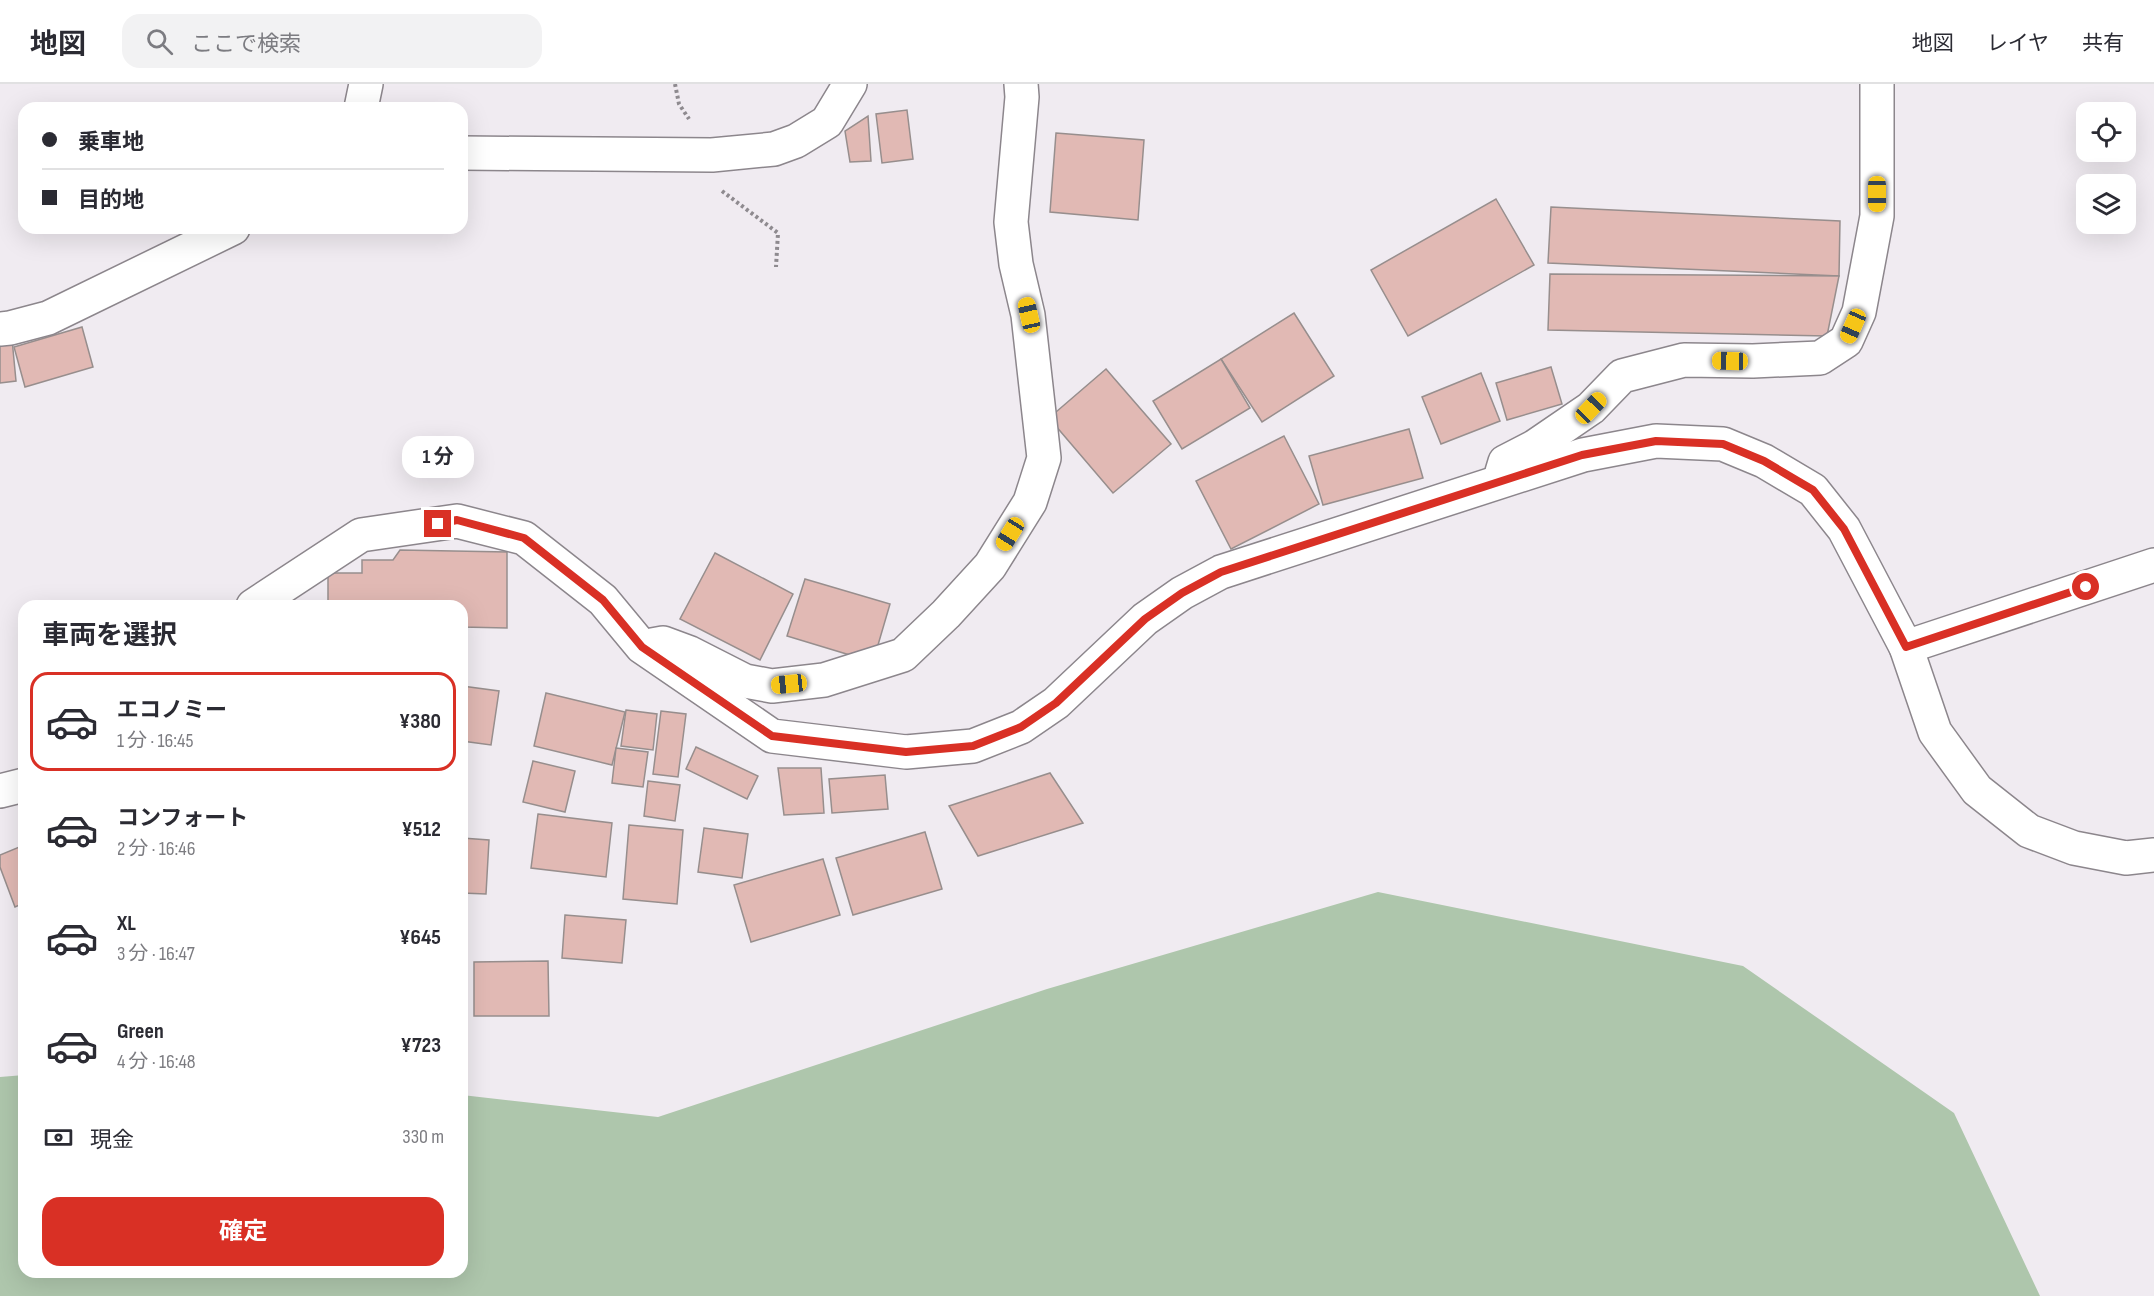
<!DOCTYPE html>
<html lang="ja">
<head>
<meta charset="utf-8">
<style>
  :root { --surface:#fff; --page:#f2f2f3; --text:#2b2b33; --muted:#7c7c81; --line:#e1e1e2; --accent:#d93025 }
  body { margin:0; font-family:"Sofia Sans Condensed","Noto Sans JP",sans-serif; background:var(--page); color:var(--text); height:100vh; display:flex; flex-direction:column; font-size:22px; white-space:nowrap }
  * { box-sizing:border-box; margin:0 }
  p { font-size:20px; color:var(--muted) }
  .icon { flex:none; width:33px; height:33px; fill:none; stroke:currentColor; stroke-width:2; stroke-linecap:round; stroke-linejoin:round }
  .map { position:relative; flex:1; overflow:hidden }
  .panel { position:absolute; left:18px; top:516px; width:450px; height:678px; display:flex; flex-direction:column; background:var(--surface); border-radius:18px; box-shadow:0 6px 24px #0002 }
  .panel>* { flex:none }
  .banner { position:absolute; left:18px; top:18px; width:450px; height:132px; border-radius:18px; box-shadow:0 6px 24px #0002; display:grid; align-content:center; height:132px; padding:0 24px; background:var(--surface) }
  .controls { position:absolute; left:2076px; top:18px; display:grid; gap:12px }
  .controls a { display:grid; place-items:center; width:60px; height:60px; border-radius:12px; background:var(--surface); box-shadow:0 6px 24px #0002; font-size:30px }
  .end { position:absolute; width:27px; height:27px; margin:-14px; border:8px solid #d93025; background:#fff; box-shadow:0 0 0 3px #fff }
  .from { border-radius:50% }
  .bubble { position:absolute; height:42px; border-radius:18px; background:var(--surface); box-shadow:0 6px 24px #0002; font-size:20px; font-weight:700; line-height:42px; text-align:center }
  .car { position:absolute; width:18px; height:36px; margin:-18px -9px; border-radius:8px; box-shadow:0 0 4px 2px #0007; background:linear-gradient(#f5c518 24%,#345 0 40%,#f5c518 0 76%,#345 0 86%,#f5c518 0) }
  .banner b { display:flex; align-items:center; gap:21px; height:57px; font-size:22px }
  .banner b+b { border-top:2px solid var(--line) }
  .banner i { width:15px; height:15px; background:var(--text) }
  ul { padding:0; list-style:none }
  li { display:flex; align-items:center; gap:18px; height:99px; margin:0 12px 9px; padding:0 12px; border:3px solid transparent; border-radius:18px }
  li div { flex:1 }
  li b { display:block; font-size:22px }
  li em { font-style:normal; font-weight:700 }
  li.on { border-color:var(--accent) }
  li>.icon { width:54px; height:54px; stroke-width:1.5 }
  h2 { padding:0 24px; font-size:27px; line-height:72px }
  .pay { display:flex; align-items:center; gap:15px; height:66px; padding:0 24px; font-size:22px }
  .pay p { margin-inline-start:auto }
  .primary-button { display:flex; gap:12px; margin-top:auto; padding:12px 24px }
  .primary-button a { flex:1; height:69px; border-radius:18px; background:var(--accent); color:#fff; font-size:24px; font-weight:700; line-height:69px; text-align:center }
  header { display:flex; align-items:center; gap:36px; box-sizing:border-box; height:84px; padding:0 30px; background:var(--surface); border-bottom:2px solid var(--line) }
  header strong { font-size:28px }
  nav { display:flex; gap:33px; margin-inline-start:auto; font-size:21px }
  .search { width:420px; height:54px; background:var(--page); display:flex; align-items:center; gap:15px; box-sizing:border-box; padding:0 21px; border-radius:18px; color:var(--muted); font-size:22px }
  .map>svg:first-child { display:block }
</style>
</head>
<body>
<header>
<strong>地図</strong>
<div class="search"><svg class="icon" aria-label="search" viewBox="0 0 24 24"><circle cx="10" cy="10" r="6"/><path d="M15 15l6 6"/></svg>ここで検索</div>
<nav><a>地図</a><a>レイヤ</a><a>共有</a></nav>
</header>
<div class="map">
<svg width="2154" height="1212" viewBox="0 0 2154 1212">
  <rect width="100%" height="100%" fill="#f0ebf1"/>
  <polygon fill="#aec6ac" points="1378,808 1743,882 1954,1029 2040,1212 0,1212 0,993 24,991 24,1188 462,1188 462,1011 658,1033 1047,905"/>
  <g fill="#e1b9b4" stroke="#978e8d" stroke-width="1.5">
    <polygon points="907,26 913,75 882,79 876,30"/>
    <polygon points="868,32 871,77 850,78 845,47"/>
    <polygon points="1056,49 1144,56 1138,136 1050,128"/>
    <polygon points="1496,115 1534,181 1408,252 1371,186"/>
    <polygon points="1551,123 1840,137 1839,192 1548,179"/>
    <polygon points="1550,190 1839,192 1827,252 1548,246"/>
    <polygon points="1294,229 1334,292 1262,338 1221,275"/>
    <polygon points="82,243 93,283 25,303 14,263"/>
    <polygon points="12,255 16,297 0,299 0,256"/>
    <polygon points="1221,275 1250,324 1182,365 1153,317"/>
    <polygon points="1551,283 1562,320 1507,336 1496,299"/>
    <polygon points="1106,285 1171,360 1113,409 1049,334"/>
    <polygon points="1481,289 1500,337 1441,360 1422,313"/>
    <polygon points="1409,345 1423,394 1323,421 1309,372"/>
    <polygon points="1284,352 1319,420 1231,465 1196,397"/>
    <polygon points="400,466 507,468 507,544 462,543 462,522 328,522 328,489 362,489 362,476 393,476"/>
    <polygon points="715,469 793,510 760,576 680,535"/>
    <polygon points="805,495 890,520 873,578 787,552"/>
    <polygon points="462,602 499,607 491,661 462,657"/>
    <polygon points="546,609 625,628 612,681 534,662"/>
    <polygon points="626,626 657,630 653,666 621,662"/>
    <polygon points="661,627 686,630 678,693 653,690"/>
    <polygon points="696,663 758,692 747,715 686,685"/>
    <polygon points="616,664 648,668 643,703 612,699"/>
    <polygon points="533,677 575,687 565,728 523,718"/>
    <polygon points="778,684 821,684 824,729 784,731"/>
    <polygon points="1050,689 1083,739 978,772 949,722"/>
    <polygon points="885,691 888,725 832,729 829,695"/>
    <polygon points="648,697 680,701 675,737 644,732"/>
    <polygon points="538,730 612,739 606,793 531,784"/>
    <polygon points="629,741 683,746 677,820 623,815"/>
    <polygon points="704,744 748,750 742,794 698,788"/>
    <polygon points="925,748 942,805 853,831 836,774"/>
    <polygon points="462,754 489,756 486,810 462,809"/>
    <polygon points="24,761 24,819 15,823 0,783 0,771"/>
    <polygon points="823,775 840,831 751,858 734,801"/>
    <polygon points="565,831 626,836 622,879 562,874"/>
    <rect x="462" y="858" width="2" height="55"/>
    <polygon points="548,877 549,932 474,932 474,878"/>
  </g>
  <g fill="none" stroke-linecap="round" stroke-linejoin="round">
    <g stroke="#8c868c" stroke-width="36">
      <g id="street">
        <polyline points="361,24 366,0"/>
        <polyline points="462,69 712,71 774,65 796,57 827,38 850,0"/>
        <polyline points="0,245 10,244 48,234 233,144"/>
        <polyline points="1502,388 1505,378 1534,363 1591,324 1622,292 1684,276 1753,277 1820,274 1846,257 1859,228 1877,132 1877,0"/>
        <polyline points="253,522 361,451 457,437 524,454 603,516 642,563 772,652 906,668 973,662 1021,643 1056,619 1145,535 1182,509 1221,488 1583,371 1656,357 1723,360 1764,377 1813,406 1844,445 1906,563 1935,648 1977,706 2029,747 2074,764 2126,774 2154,771"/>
        <polyline points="652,561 663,559 690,569 745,597 772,602 824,596 903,571 946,530 990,482 1030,418 1044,374 1028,231 1016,180 1011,138 1022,13 1021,0"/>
        <polyline points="1906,563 2154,481"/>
        <polyline points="0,707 24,701"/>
      </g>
    </g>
    <g stroke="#8e8a8f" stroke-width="4" stroke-dasharray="3 3" stroke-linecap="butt">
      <polyline points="675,0 679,20 689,35"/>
      <polyline points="722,107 778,149 776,183"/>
    </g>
    <use href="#street" stroke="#fff" stroke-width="33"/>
  </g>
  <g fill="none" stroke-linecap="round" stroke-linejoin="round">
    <polyline stroke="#d93025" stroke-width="8" points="438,440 457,436 524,454 603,516 642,563 772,652 906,668 973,662 1021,643 1056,619 1145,535 1182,509 1221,488 1582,371 1656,357 1723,360 1764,377 1813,406 1844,445 1906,563 2086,503"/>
  </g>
</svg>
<div class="controls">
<a><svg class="icon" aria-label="locate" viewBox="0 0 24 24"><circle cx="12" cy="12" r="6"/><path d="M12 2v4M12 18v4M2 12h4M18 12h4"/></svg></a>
<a><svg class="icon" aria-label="layers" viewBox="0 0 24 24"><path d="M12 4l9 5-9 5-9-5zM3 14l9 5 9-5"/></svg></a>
</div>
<i class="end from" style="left:2086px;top:503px"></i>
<i class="end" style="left:438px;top:440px"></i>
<div class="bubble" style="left:402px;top:352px;width:72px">1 分</div>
<i class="car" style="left:1877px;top:110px;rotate:180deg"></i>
<i class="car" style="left:1029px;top:231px;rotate:347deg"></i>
<i class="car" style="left:1853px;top:242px;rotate:204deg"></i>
<i class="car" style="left:1730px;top:277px;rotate:271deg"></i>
<i class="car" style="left:1591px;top:324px;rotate:44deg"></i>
<i class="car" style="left:1010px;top:450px;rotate:212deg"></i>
<i class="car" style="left:789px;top:600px;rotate:264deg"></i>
<div class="banner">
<b><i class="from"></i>乗車地</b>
<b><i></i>目的地</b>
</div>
<section class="panel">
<h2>車両を選択</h2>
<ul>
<li class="on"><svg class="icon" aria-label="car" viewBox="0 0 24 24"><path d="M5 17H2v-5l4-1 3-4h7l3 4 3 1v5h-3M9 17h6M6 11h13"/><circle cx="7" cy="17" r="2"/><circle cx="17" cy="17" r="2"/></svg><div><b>エコノミー</b><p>1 分 · 16:45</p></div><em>¥380</em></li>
<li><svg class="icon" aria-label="car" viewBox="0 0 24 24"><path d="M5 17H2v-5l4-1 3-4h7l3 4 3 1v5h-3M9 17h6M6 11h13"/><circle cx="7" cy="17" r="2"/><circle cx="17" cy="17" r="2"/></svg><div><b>コンフォート</b><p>2 分 · 16:46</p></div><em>¥512</em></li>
<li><svg class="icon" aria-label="car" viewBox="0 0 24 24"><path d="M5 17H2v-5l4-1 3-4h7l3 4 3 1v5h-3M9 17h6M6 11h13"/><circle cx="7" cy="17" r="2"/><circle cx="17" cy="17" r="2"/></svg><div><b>XL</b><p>3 分 · 16:47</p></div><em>¥645</em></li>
<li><svg class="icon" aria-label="car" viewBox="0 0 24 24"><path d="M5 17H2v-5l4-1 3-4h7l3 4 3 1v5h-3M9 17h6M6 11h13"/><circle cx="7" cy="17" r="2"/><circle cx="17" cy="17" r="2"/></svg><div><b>Green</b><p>4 分 · 16:48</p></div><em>¥723</em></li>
</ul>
<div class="pay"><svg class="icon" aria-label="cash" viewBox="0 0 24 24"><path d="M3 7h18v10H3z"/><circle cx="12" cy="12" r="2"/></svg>現金<p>330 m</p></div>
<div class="primary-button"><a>確定</a></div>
</section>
</div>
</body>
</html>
